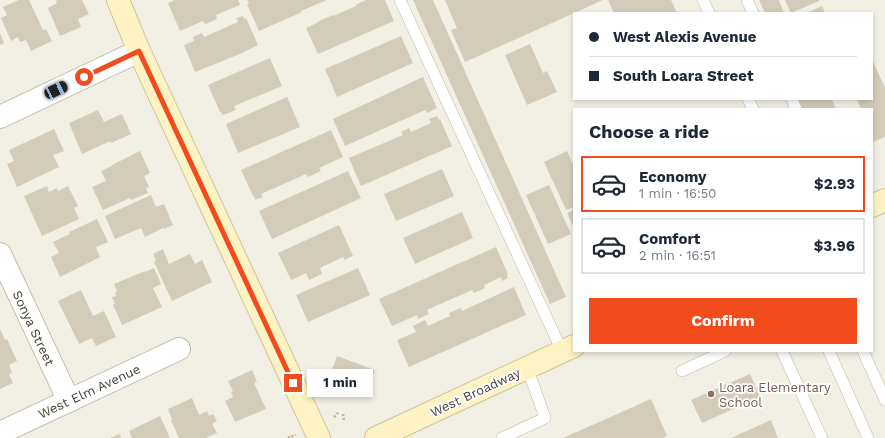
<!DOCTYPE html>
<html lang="en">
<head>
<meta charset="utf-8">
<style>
  :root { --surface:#fff; --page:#f6f6f7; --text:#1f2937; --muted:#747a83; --line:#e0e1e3; --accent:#f34c1c }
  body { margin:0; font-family:"Work Sans",sans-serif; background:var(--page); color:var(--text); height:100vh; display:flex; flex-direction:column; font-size:15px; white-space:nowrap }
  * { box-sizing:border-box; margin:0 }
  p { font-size:13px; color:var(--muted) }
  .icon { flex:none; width:22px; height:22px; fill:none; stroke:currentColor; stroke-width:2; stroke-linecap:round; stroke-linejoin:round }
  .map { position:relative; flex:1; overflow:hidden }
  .side { position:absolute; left:573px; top:108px; width:300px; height:244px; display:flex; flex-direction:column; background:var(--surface); border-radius:0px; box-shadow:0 2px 6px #0003 }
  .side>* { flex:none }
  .banner { position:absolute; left:573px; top:12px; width:300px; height:88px; border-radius:0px; box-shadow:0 2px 6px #0003; display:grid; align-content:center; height:88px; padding:0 16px; background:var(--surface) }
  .end { position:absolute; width:18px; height:18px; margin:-9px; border:5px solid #f34c1c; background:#fff; box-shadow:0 0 0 2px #fff }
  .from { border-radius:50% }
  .bubble { position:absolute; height:28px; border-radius:0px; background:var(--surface); box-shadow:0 2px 6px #0003; font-size:13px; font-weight:700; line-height:28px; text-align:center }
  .car { position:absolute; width:12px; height:24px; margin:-12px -6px; border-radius:5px; box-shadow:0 0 3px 1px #0007; background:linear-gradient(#222 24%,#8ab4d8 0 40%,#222 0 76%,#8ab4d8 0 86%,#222 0) }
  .banner b { display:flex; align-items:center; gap:14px; height:38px; font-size:15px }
  .banner b+b { border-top:1px solid var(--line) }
  .banner i { width:10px; height:10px; background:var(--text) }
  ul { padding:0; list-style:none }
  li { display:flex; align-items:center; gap:12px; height:56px; margin:0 8px 6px; padding:0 8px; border:2px solid var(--line); border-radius:0px }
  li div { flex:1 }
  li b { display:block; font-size:15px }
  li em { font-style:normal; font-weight:700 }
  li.current { border-color:var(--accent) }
  li>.icon { width:36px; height:36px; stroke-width:1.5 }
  h2 { padding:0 16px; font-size:18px; line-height:48px }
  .cta { display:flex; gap:8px; margin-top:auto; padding:8px 16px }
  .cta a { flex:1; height:46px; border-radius:0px; background:var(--accent); color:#fff; font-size:16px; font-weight:700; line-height:46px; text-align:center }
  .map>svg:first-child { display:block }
</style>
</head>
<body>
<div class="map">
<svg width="885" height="438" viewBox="0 0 885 438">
  <rect width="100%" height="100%" fill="#f2efe5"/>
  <g fill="#d3ccbb">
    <polygon points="19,0 29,0 43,30 46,29 52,41 31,51 26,40 20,42 18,37 11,41 1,18 7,15 3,7"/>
    <polygon points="56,0 82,0 89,14 78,19 81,27 60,36 48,8 57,3"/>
    <polygon points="175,0 238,0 240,5 216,15 217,19 205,24 203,21 180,31 168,3"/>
    <polygon points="247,0 327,0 301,11 302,12 259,31 247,4 249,3"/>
    <polygon points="366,0 385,0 394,21 318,54 306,28 319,22 319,21 333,15 333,16 356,6 355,5"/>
    <polygon points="413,0 433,0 566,297 550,304"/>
    <polygon points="445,0 603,0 465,62 451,30 457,28"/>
    <polygon points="608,0 671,0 677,13 614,13"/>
    <polygon points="759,0 779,0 784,13 765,13"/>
    <polygon points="785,0 819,0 819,1 791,13"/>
    <polygon points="822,6 825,13 807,13"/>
    <polygon points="243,16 244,19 246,18 258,45 240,54 195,72 184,45 194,41 193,37 202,33 204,37 238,22 236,18"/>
    <polygon points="0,33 4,43 0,45"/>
    <polygon points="401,36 413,63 337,97 325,69"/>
    <polygon points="530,44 543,73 547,71 557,92 527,105 505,55"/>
    <polygon points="270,58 282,86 234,106 236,110 223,115 221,112 220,112 208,85"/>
    <polygon points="872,59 885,88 885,137 873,142 872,139 872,109 861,109 857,99 872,99"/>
    <polygon points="423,77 437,108 427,113 425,110 345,146 333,119"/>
    <polygon points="287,97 300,127 238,153 226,124"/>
    <polygon points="798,99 832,99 836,109 803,109"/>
    <polygon points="98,110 104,122 122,114 131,134 111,143 110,141 82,154 69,123"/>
    <polygon points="437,116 439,120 440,119 452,146 361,186 349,158 403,135 401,132 409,128 411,132 431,123 429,119"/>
    <polygon points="54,129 64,151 53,155 59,167 17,187 7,164 14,161 9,150"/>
    <polygon points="331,130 343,157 319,168 321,171 308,177 306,174 261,194 263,197 255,200 254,196 253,196 241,170"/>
    <polygon points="140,151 150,173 144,176 149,187 146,188 148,193 131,200 130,198 103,210 92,187 106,181 101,171 112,166 112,165"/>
    <polygon points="567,151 574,167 574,207 566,210 544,162"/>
    <polygon points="442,169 454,196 396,221 384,194"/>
    <polygon points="348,171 361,198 272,239 259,211"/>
    <polygon points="549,185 571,234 548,244 526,195"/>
    <polygon points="47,186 49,192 57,188 58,191 68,186 78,206 74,208 79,219 42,236 24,196"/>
    <polygon points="151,195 156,207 164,204 173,225 164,229 163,228 145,237 141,228 115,239 105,216"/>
    <polygon points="574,210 574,224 572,224 567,213"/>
    <polygon points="462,212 473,238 415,264 403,238"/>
    <polygon points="97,219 108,242 96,247 100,257 60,277 51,257 59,253 53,242 70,234 69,232"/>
    <polygon points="339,225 353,256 344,260 343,257 320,268 322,274 309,280 306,273 291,280 278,253"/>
    <polygon points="496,247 508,274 507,274 508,278 502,281 501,277 484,285 485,288 474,293 472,290 427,310 429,314 418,319 417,315 392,326 379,299"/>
    <polygon points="163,249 169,264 190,254 195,264 202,260 212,282 172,301 154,262 156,260 153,254"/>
    <polygon points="154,268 161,284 153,288 162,307 122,325 113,305 115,304 112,297 116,296 115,293 117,291 114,284 145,271 145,272"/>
    <polygon points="358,268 370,295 308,322 296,295"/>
    <polygon points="514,287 526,315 409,367 397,340 416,332 413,326 425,320 428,326 450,316 449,313 461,308 462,311"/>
    <polygon points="81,290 93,316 104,311 116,337 96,346 92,338 79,344 58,301"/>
    <polygon points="0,329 5,340 7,339 17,361 9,365 12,373 9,374 13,383 0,389"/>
    <polygon points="337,356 375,370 367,389 330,376"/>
    <polygon points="252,370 257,382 254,383 266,409 235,422 225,401 233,397 231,392 233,391 228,381"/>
    <polygon points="750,374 760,397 702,423 691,400"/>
    <polygon points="192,398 199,415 207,411 209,416 213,414 217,421 212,424 217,433 206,438 179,438 171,420 172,419 168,409"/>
    <polygon points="651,399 667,436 663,438 563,438"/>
    <polygon points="160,416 170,438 132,438 129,431"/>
    <polygon points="771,420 778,438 731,438"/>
    <polygon points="119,434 121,438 110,438"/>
  </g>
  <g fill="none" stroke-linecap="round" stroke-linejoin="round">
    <g stroke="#c0bbab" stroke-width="12">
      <g id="lane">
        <polyline points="400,0 562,351"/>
        <polyline points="703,0 709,13"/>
        <polyline points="747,0 753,13"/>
        <polyline points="748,99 753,109"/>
        <polyline points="792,99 796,109"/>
        <polyline points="782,351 822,438"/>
        <polyline points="829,351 868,438"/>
        <polyline points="863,351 885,400"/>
        <polyline points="682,371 725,351"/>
        <polyline points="502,438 545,418 527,367"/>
      </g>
    </g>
    <g stroke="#c0bbab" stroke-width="24">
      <g id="street">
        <polyline points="0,117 139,51"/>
        <polyline points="0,254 69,401"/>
        <polyline points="0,433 179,349"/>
      </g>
    </g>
    <g stroke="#d1c597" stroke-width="24">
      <g id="secondary">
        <polyline points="118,0 139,51 319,438"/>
        <polyline points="872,206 885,200"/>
        <polyline points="376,438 574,346"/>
      </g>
    </g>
    <g stroke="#bfb49a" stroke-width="2.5" stroke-dasharray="2 2" stroke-linecap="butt">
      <polyline points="343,414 344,420"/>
      <polyline points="334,417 339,412"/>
      <polyline points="290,438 289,437 296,435"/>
    </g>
    <use href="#lane" stroke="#fff" stroke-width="11"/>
    <use href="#street" stroke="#fff" stroke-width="22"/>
    <use href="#secondary" stroke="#fdf3c5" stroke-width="22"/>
  </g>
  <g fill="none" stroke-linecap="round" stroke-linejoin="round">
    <polyline stroke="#f34c1c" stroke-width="5" points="84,77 139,51 293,383"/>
  </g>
  <circle fill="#8d6e63" stroke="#fff" stroke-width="1.5" cx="711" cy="394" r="4"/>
  <g text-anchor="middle" stroke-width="3.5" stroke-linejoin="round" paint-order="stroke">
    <g font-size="13" fill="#444035" stroke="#fff">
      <text transform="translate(34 328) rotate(65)" y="5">Sonya Street</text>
      <text transform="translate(89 391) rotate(-25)" y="5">West Elm Avenue</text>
      <text transform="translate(475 392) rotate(-25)" y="5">West Broadway</text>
    </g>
    <g font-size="13" fill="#785e54" stroke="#fff" text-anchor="start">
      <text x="719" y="392">Loara Elementary<tspan x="719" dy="15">School</tspan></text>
    </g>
  </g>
</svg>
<i class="end from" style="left:84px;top:77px"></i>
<i class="end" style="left:293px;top:383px"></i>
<div class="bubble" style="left:307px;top:369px;width:66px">1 min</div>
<i class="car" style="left:56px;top:90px;rotate:65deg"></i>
<div class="banner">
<b><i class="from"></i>West Alexis Avenue</b>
<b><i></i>South Loara Street</b>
</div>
<section class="side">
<h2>Choose a ride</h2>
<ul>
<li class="current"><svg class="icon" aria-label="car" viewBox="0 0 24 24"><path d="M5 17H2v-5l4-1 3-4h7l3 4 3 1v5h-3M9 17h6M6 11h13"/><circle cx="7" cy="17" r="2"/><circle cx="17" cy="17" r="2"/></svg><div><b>Economy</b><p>1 min · 16:50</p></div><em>$2.93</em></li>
<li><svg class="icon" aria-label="car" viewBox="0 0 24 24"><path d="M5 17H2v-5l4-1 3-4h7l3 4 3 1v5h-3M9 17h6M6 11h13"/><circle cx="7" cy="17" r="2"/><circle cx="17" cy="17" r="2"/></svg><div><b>Comfort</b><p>2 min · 16:51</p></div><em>$3.96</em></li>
</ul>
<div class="cta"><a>Confirm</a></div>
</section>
</div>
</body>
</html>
